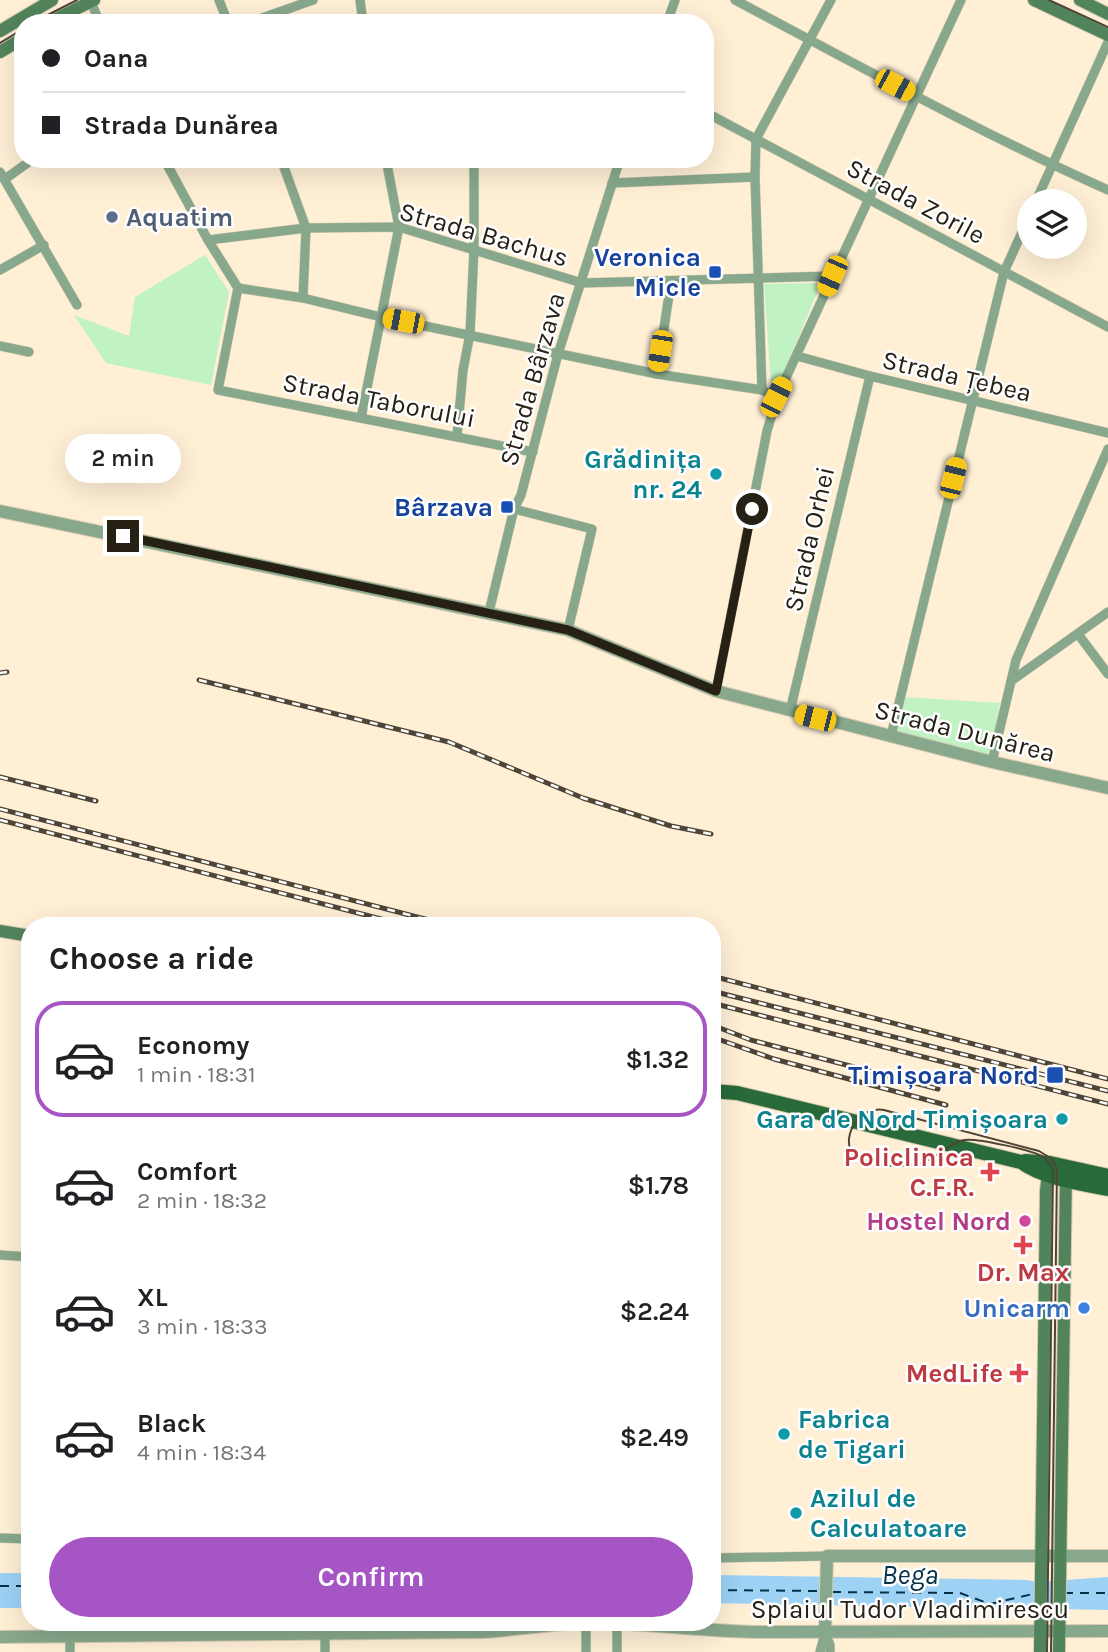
<!DOCTYPE html>
<html lang="en">
<head>
<meta charset="utf-8">
<style>
  :root { --surface:#fff; --page:#f6f6f6; --text:#202124; --muted:#757577; --line:#e0e0e0; --accent:#a655c5 }
  body { margin:0; font-family:Karla,sans-serif; background:var(--page); color:var(--text); height:100vh; display:flex; flex-direction:column; font-size:26px; white-space:nowrap }
  * { box-sizing:border-box; margin:0 }
  p { font-size:23px; color:var(--muted) }
  .icon { flex:none; width:38px; height:38px; fill:none; stroke:currentColor; stroke-width:2; stroke-linecap:round; stroke-linejoin:round }
  .map { position:relative; flex:1; overflow:hidden }
  .details { position:absolute; left:21px; top:917px; width:700px; height:714px; display:flex; flex-direction:column; background:var(--surface); border-radius:28px; box-shadow:0 7px 28px #0002 }
  .details>* { flex:none }
  .top-card { position:absolute; left:14px; top:14px; width:700px; height:154px; border-radius:28px; box-shadow:0 7px 28px #0002; display:grid; align-content:center; height:154px; padding:0 28px; background:var(--surface) }
  .buttons { position:absolute; left:1017px; top:189px; display:grid; gap:14px }
  .buttons a { display:grid; place-items:center; width:70px; height:70px; border-radius:50%; background:var(--surface); box-shadow:0 7px 28px #0002; font-size:35px }
  .end { position:absolute; width:32px; height:32px; margin:-16px; border:9px solid #272014; background:#fff; box-shadow:0 0 0 4px #fff }
  .from { border-radius:50% }
  .bubble { position:absolute; height:49px; border-radius:24px; background:var(--surface); box-shadow:0 7px 28px #0002; font-size:23px; font-weight:600; line-height:49px; text-align:center }
  .car { position:absolute; width:21px; height:42px; margin:-21px -10px; border-radius:9px; box-shadow:0 0 5px 2px #0007; background:linear-gradient(#f5c518 24%,#345 0 40%,#f5c518 0 76%,#345 0 86%,#f5c518 0) }
  .top-card b { display:flex; align-items:center; gap:24px; height:66px; font-size:26px }
  .top-card b+b { border-top:2px solid var(--line) }
  .top-card i { width:18px; height:18px; background:var(--text) }
  ul { padding:0; list-style:none }
  li { display:flex; align-items:center; gap:21px; height:116px; margin:0 14px 10px; padding:0 14px; border:4px solid transparent; border-radius:28px }
  li div { flex:1 }
  li b { display:block; font-size:26px }
  li em { font-style:normal; font-weight:600 }
  li.selected { border-color:var(--accent) }
  li>.icon { width:63px; height:63px; stroke-width:1.5 }
  h2 { padding:0 28px; font-size:32px; line-height:84px }
  .cta { display:flex; gap:14px; margin-top:auto; padding:14px 28px }
  .cta a { flex:1; height:80px; border-radius:42px; background:var(--accent); color:#fff; font-size:28px; font-weight:600; line-height:80px; text-align:center }
  .map>svg:first-child { display:block }
</style>
</head>
<body>
<div class="map">
<svg width="1108" height="1652" viewBox="0 0 1108 1652">
  <rect width="100%" height="100%" fill="#feefd5"/>
  <g fill="#c0f2c3">
    <polygon points="205,255 229,292 211,385 106,363 74,315 129,336 135,297"/>
    <polygon points="821,283 779,384 771,383 764,284"/>
    <polygon points="904,697 1000,703 990,755 897,732"/>
  </g>
  <g fill="#9dd2f5">
    <rect x="0" y="1573" width="30" height="35"/>
    <polygon points="712,1575 1026,1580 1038,1582 1108,1577 1108,1610 712,1603"/>
  </g>
  <g fill="none" stroke-linecap="round" stroke-linejoin="round">
    <g stroke="#053047" stroke-width="2" stroke-dasharray="9 7" stroke-linecap="butt">
      <polyline points="0,1586 30,1586"/>
      <polyline points="712,1590 820,1591"/>
      <polyline points="832,1592 960,1593 990,1604 1037,1593"/>
      <polyline points="1064,1593 1108,1593"/>
    </g>
    <g stroke="#d7cab2" stroke-width="10">
      <g id="minor">
        <polyline points="90,0 100,23"/>
        <polyline points="219,0 228,23"/>
        <polyline points="360,0 363,23"/>
        <path d="M735,0C858,65 980,133 1108,190"/>
        <polyline points="248,23 313,0"/>
        <polyline points="667,23 675,0"/>
        <polyline points="705,112 1108,327"/>
        <polyline points="164,159 208,240 238,288 218,390 533,452"/>
        <polyline points="281,159 306,228 303,298"/>
        <polyline points="0,172 77,305"/>
        <polyline points="5,179 33,159"/>
        <polyline points="612,183 755,177"/>
        <polyline points="1036,201 1108,42"/>
        <polyline points="208,240 306,228 399,227 582,283 832,276"/>
        <polyline points="0,270 44,245"/>
        <polyline points="238,288 303,298 381,317 657,374 762,390 777,397"/>
        <polyline points="0,346 29,352"/>
        <polyline points="797,356 870,376 1108,433"/>
        <polyline points="657,374 671,282"/>
        <polyline points="762,390 755,177 756,139 831,0"/>
        <polyline points="361,418 399,227 386,159"/>
        <polyline points="457,436 463,370 470,334 474,249 474,159"/>
        <polyline points="514,509 592,529 568,630"/>
        <polyline points="489,612 514,509 521,495 558,354 620,159"/>
        <polyline points="1078,634 1108,674"/>
        <polyline points="1011,681 1108,612"/>
        <polyline points="716,691 767,431 777,397 961,0"/>
        <polyline points="790,711 870,376"/>
        <polyline points="891,736 1004,272 1029,217"/>
        <polyline points="992,762 1016,660 1108,449"/>
        <polyline points="0,1255 30,1257"/>
        <polyline points="0,1538 30,1539"/>
        <polyline points="712,1558 827,1556"/>
        <polyline points="825,1633 830,1645 830,1652"/>
        <polyline points="325,1635 325,1652"/>
        <polyline points="70,1636 70,1652"/>
        <polyline points="586,1652 586,1623"/>
        <polyline points="617,1652 617,1623"/>
        <polyline points="820,1652 825,1633"/>
      </g>
    </g>
    <g stroke="#d7cab2" stroke-width="14">
      <g id="tertiary">
        <polyline points="0,511 568,630 716,691 992,762 1108,788"/>
        <polyline points="825,1633 827,1556 1108,1556"/>
        <path d="M0,1637L482,1632C518,1630 553,1623 590,1623C645,1623 700,1631 756,1632L1108,1631"/>
      </g>
    </g>
    <g stroke="#d7cab2" stroke-width="14">
      <g id="secondary">
        <polyline points="1034,0 1108,35"/>
        <polyline points="1080,0 1108,14"/>
        <polyline points="48,23 94,0"/>
        <polyline points="0,31 52,0"/>
        <polyline points="0,52 23,38"/>
        <polyline points="0,931 30,936"/>
        <polyline points="1040,1652 1046,1190 1049,1167"/>
        <polyline points="1059,1652 1066,1174"/>
      </g>
    </g>
    <g stroke="#d7cab2" stroke-width="16">
      <g id="primary">
        <path d="M712,1091L737,1093L1021,1162C1042,1178 1082,1184 1108,1189"/>
        <polyline points="1025,1161 1050,1163 1108,1176"/>
      </g>
    </g>
    <use href="#minor" stroke="#87a88c" stroke-width="9"/>
    <use href="#tertiary" stroke="#87a88c" stroke-width="12"/>
    <use href="#secondary" stroke="#52845b" stroke-width="12"/>
    <use href="#primary" stroke="#286a39" stroke-width="14"/>
    <g stroke="#4e4537" stroke-width="2">
      <polyline points="1049,0 1108,27"/>
      <polyline points="32,23 77,0"/>
      <polyline points="0,43 23,29"/>
      <path d="M1047,1652L1053,1170C1051,1165 1048,1161 1043,1157C1033,1150 976,1138 964,1140C952,1142 941,1153 931,1159C912,1170 869,1167 852,1155C841,1133 861,1106 884,1110L1039,1151L1052,1159L1057,1169L1051,1652"/>
    </g>
    <g stroke="#4e4537" stroke-width="5">
      <g id="rail">
        <polyline points="0,673 7,672"/>
        <polyline points="199,680 449,742 583,798 671,826 711,834"/>
        <polyline points="0,777 96,801"/>
        <polyline points="0,809 452,926"/>
        <polyline points="0,820 408,926"/>
        <polyline points="712,976 1108,1079"/>
        <polyline points="712,991 1108,1091"/>
        <polyline points="712,1003 1108,1104"/>
        <polyline points="712,1025 751,1040 938,1089"/>
        <polyline points="712,1037 774,1059 946,1105"/>
      </g>
    </g>
    <use href="#rail" stroke="#fefefe" stroke-width="2.5" stroke-dasharray="8" stroke-linecap="butt"/>
  </g>
  <g fill="none" stroke-linecap="round" stroke-linejoin="round">
    <polyline stroke="#272014" stroke-width="9" points="123,536 568,630 716,691 752,509"/>
  </g>
  <circle fill="#5c6f8a" stroke="#fefefe" stroke-width="2.5" cx="112" cy="217" r="7"/>
  <g fill="#1a4fb4" stroke="#fefefe" stroke-width="2.5">
    <rect x="708" y="265" width="14" height="14" rx="3.5"/>
    <rect x="500" y="500" width="14" height="14" rx="3.5"/>
    <rect x="1046" y="1066" width="18" height="18" rx="3.5"/>
  </g>
  <g fill="#0f9aa8" stroke="#fefefe" stroke-width="2.5">
    <circle cx="716" cy="474" r="7"/>
    <circle cx="1062" cy="1119" r="7"/>
    <circle cx="784" cy="1434" r="7"/>
    <circle cx="796" cy="1513" r="7"/>
  </g>
  <g fill="#e0444e" stroke="#fefefe" stroke-width="2.5">
    <path d="M986.5 1161.5h7v7h7v7h-7v7h-7v-7h-7v-7h7z"/>
    <path d="M1019.5 1234.5h7v7h7v7h-7v7h-7v-7h-7v-7h7z"/>
    <path d="M1015.5 1362.5h7v7h7v7h-7v7h-7v-7h-7v-7h7z"/>
  </g>
  <circle fill="#d1479c" stroke="#fefefe" stroke-width="2.5" cx="1025" cy="1221" r="7"/>
  <circle fill="#3f7fe0" stroke="#fefefe" stroke-width="2.5" cx="1084" cy="1308" r="7"/>
  <g text-anchor="middle" stroke-width="5" stroke-linejoin="round" paint-order="stroke">
    <g font-size="26" fill="#272014" stroke="#fefefe">
      <text transform="translate(916 201) rotate(28)" y="9">Strada Zorile</text>
      <text transform="translate(484 234) rotate(16)" y="9">Strada Bachus</text>
      <text transform="translate(957 376) rotate(13)" y="9">Strada Țebea</text>
      <text transform="translate(532 379) rotate(-74)" y="9">Strada Bârzava</text>
      <text transform="translate(379 400) rotate(11)" y="9">Strada Taborului</text>
      <text transform="translate(809 539) rotate(-77)" y="9">Strada Orhei</text>
      <text transform="translate(965 731) rotate(14)" y="9">Strada Dunărea</text>
      <text x="910" y="1618">Splaiul Tudor Vladimirescu</text>
    </g>
    <g font-size="26" font-weight="bold" fill="#4e5e75" stroke="#fefefe" text-anchor="start">
      <text x="126" y="226">Aquatim</text>
    </g>
    <g font-size="26" font-weight="bold" fill="#164399" stroke="#fefefe" text-anchor="end">
      <text x="701" y="266">Veronica<tspan x="701" dy="30">Micle</tspan></text>
      <text x="493" y="516">Bârzava</text>
      <text x="1039" y="1084">Timișoara Nord</text>
    </g>
    <g font-size="26" font-weight="bold" fill="#0d838f" stroke="#fefefe" text-anchor="end">
      <text x="702" y="468">Grădinița<tspan x="702" dy="30">nr. 24</tspan></text>
      <text x="1048" y="1128">Gara de Nord Timișoara</text>
      <text x="798" y="1428" text-anchor="start">Fabrica<tspan x="798" dy="30">de Tigari</tspan></text>
      <text x="810" y="1507" text-anchor="start">Azilul de<tspan x="810" dy="30">Calculatoare</tspan></text>
    </g>
    <g font-size="26" font-weight="bold" fill="#be3a42" stroke="#fefefe" text-anchor="end">
      <text x="974" y="1166">Policlinica<tspan x="974" dy="30">C.F.R.</tspan></text>
      <text x="1023" y="1281" text-anchor="middle">Dr. Max</text>
      <text x="1003" y="1382">MedLife</text>
    </g>
    <g font-size="26" font-weight="bold" fill="#b23c85" stroke="#fefefe" text-anchor="end">
      <text x="1011" y="1230">Hostel Nord</text>
    </g>
    <g font-size="26" font-weight="bold" fill="#366cbe" stroke="#fefefe" text-anchor="end">
      <text x="1070" y="1317">Unicarm</text>
    </g>
    <g font-size="28" font-style="italic" fill="#053047" stroke="#fefefe">
      <text x="910" y="1584">Bega</text>
    </g>
  </g>
</svg>
<div class="buttons">
<a><svg class="icon" aria-label="layers" viewBox="0 0 24 24"><path d="M12 4l9 5-9 5-9-5zM3 14l9 5 9-5"/></svg></a>
</div>
<i class="end from" style="left:752px;top:509px"></i>
<i class="end" style="left:123px;top:536px"></i>
<div class="bubble" style="left:65px;top:434px;width:116px">2 min</div>
<i class="car" style="left:895px;top:85px;rotate:118deg"></i>
<i class="car" style="left:832px;top:276px;rotate:204deg"></i>
<i class="car" style="left:403px;top:321px;rotate:281deg"></i>
<i class="car" style="left:660px;top:351px;rotate:189deg"></i>
<i class="car" style="left:776px;top:397px;rotate:27deg"></i>
<i class="car" style="left:953px;top:478px;rotate:14deg"></i>
<i class="car" style="left:815px;top:718px;rotate:284deg"></i>
<div class="top-card">
<b><i class="from"></i>Oana</b>
<b><i></i>Strada Dunărea</b>
</div>
<section class="details">
<h2>Choose a ride</h2>
<ul>
<li class="selected"><svg class="icon" aria-label="car" viewBox="0 0 24 24"><path d="M5 17H2v-5l4-1 3-4h7l3 4 3 1v5h-3M9 17h6M6 11h13"/><circle cx="7" cy="17" r="2"/><circle cx="17" cy="17" r="2"/></svg><div><b>Economy</b><p>1 min · 18:31</p></div><em>$1.32</em></li>
<li><svg class="icon" aria-label="car" viewBox="0 0 24 24"><path d="M5 17H2v-5l4-1 3-4h7l3 4 3 1v5h-3M9 17h6M6 11h13"/><circle cx="7" cy="17" r="2"/><circle cx="17" cy="17" r="2"/></svg><div><b>Comfort</b><p>2 min · 18:32</p></div><em>$1.78</em></li>
<li><svg class="icon" aria-label="car" viewBox="0 0 24 24"><path d="M5 17H2v-5l4-1 3-4h7l3 4 3 1v5h-3M9 17h6M6 11h13"/><circle cx="7" cy="17" r="2"/><circle cx="17" cy="17" r="2"/></svg><div><b>XL</b><p>3 min · 18:33</p></div><em>$2.24</em></li>
<li><svg class="icon" aria-label="car" viewBox="0 0 24 24"><path d="M5 17H2v-5l4-1 3-4h7l3 4 3 1v5h-3M9 17h6M6 11h13"/><circle cx="7" cy="17" r="2"/><circle cx="17" cy="17" r="2"/></svg><div><b>Black</b><p>4 min · 18:34</p></div><em>$2.49</em></li>
</ul>
<div class="cta"><a>Confirm</a></div>
</section>
</div>
</body>
</html>
